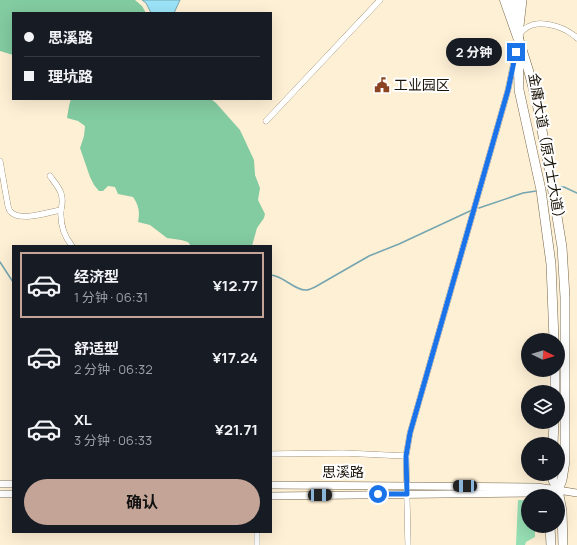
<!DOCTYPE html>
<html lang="zh">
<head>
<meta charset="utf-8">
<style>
  :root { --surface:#171b24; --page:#242831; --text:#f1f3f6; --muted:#9ea1a6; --line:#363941; --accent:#c3a496 }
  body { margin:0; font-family:Manrope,"Noto Sans SC",sans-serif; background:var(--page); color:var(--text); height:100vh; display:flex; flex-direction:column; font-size:15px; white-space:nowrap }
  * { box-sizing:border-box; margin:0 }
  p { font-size:13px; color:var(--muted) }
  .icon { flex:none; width:22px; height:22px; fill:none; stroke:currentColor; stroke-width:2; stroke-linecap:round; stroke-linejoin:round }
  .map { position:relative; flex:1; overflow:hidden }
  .sheet { position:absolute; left:12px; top:245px; width:260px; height:288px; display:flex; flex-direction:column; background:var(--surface); border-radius:0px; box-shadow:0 4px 16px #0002 }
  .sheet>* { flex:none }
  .top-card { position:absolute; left:12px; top:12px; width:260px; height:88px; border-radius:0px; box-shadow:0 4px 16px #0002; display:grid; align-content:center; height:88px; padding:0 12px; background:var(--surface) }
  .needle { width:26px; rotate:95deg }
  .tools { position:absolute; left:521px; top:333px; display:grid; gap:8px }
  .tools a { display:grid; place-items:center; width:44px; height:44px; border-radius:50%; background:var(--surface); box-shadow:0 4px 16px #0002; font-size:20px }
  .end { position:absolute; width:18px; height:18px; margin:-9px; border:5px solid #1a73e8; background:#fff; box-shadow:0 0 0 2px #fff }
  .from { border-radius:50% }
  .bubble { position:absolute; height:28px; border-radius:14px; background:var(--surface); box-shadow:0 4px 16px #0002; font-size:13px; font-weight:700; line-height:28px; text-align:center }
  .car { position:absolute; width:12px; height:24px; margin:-12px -6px; border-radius:5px; box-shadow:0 0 3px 1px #0007; background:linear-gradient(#222 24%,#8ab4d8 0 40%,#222 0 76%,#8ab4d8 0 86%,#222 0) }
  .top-card b { display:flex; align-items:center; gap:14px; height:38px; font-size:15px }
  .top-card b+b { border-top:1px solid var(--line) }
  .top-card i { width:10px; height:10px; background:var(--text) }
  ul { padding:7px 0 0; list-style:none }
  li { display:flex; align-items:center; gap:12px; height:66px; margin:0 8px 6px; padding:0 4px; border:2px solid transparent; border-radius:0px }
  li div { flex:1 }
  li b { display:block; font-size:15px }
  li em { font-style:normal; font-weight:700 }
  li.on { border-color:var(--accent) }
  li>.icon { width:36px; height:36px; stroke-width:1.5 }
  .button { display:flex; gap:8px; margin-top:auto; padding:8px 12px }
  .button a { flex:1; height:46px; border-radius:24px; background:var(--accent); color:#111; font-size:16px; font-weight:700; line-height:46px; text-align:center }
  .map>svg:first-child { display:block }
</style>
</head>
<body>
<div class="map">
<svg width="577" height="545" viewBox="0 0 577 545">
  <rect width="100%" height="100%" fill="#fef0d5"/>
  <polygon fill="#96deb3" points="518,500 528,500 528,526 535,526 535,537 526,542 525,545 516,545"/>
  <g fill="#83cba1">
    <polygon points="0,0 135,0 142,6 146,13 13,13 13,55 0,51"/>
    <path d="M71,99H211L216,103L240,130L254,160L255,175L260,188L258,200L265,214L264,218L257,228L252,246H191L188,242L181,240L167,238L150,225L138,222C140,213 139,205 133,197L118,194L115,187L108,186L103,191H99L94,185L90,177L80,148L84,136L85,126L78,121L67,118L69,106Z"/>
  </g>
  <polygon fill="#9be3f8" stroke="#75a5b0" points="142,0 180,0 174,13 151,13 146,3"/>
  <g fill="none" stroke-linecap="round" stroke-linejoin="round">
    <g stroke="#75a5b0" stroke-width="1.5">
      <polyline points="561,187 564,187 577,193"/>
      <polyline points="479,208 523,193 536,191"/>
      <polyline points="0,262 13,282"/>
      <path d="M271,275C284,276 295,291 306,290C309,290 313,288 315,287L369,256L399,244L470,211"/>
    </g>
    <g stroke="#756648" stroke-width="6">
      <g id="minor">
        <path d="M517,38C520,33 526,27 532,25C547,21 566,28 577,38"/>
        <polyline points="266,121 380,0"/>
        <path d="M0,161L8,206C9,208 9,211 11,212C20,222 49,212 61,210C60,224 63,235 72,246"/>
        <path d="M50,176C59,188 65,194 61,210"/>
        <polyline points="271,454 343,453 406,456"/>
        <polyline points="257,545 257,532"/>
        <polyline points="408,545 406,456 410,433 508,90 515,56"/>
      </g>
    </g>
    <g stroke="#756648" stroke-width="8">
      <g id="tertiary">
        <polyline points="0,484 13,484"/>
        <polyline points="271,485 537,487 551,489"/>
        <polyline points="0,494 13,494"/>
        <polyline points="271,496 537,493 558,490 577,493"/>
      </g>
    </g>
    <g stroke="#756648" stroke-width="10">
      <g id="primary">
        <polyline points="519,26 522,0"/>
        <polyline points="518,37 529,72 537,103 550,174 562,247 565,297 565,461 562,480 558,490 562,511 563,545"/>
        <polyline points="518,46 519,90 541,190 551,264 554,340"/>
        <polyline points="555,370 555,392"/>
        <polyline points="553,444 554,422"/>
        <polyline points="553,474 553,480 558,490 556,493"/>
        <polyline points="550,526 551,545"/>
      </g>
    </g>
    <g stroke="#756648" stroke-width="11">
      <g id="motorway">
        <polyline points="505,0 518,37"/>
        <polyline points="514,0 516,21"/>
      </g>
    </g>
    <use href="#minor" stroke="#fff" stroke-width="5.5"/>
    <use href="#tertiary" stroke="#fff" stroke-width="7"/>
    <use href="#primary" stroke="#fff" stroke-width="9"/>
    <use href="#motorway" stroke="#fff" stroke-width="10"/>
  </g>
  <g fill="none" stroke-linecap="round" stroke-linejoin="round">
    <polyline stroke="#1a73e8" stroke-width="5" points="378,494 407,494 406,456 410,433 508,90 516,52"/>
  </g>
  <defs>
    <g id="civic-bare" transform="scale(1.2)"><path d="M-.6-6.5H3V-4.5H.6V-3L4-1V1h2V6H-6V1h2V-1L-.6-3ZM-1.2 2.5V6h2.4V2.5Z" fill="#8b4421" stroke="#fff" stroke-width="2.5" paint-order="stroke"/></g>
  </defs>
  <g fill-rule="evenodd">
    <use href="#civic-bare" x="382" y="85"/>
  </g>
  <g text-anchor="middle" stroke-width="4" stroke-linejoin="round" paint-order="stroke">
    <g font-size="14" fill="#1b1509" stroke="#fff" text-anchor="start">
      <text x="394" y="90">工业园区</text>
    </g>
    <g font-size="14" fill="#1b1509" stroke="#fff">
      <text transform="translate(547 149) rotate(80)" y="5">金庸大道（原才士大道）</text>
      <text x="343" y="477">思溪路</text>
    </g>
  </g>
</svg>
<div class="tools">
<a><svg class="needle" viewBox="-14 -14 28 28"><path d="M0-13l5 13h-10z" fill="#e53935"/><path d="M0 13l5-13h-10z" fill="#9ea1a6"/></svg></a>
<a><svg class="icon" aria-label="layers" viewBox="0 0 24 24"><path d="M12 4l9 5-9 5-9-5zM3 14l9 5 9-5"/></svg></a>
<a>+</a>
<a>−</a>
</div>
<i class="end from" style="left:378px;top:494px"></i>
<i class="end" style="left:516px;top:52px"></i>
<div class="bubble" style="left:446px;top:38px;width:56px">2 分钟</div>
<i class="car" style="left:465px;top:486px;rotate:270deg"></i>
<i class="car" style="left:320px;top:495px;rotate:89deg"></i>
<div class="top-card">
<b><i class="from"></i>思溪路</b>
<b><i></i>理坑路</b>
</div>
<section class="sheet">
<ul>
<li class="on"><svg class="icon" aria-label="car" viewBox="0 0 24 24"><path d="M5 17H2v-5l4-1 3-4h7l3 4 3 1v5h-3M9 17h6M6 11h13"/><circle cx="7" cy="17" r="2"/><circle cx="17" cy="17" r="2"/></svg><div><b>经济型</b><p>1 分钟 · 06:31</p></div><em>¥12.77</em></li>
<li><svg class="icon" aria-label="car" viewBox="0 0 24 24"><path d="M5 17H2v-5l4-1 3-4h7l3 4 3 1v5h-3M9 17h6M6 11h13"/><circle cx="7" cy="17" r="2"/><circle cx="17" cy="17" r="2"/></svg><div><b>舒适型</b><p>2 分钟 · 06:32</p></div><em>¥17.24</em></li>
<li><svg class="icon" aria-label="car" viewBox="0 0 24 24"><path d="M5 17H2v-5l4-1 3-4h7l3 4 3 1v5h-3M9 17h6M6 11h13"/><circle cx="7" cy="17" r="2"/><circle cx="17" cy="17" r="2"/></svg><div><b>XL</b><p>3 分钟 · 06:33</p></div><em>¥21.71</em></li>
</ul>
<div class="button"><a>确认</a></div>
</section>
</div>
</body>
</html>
